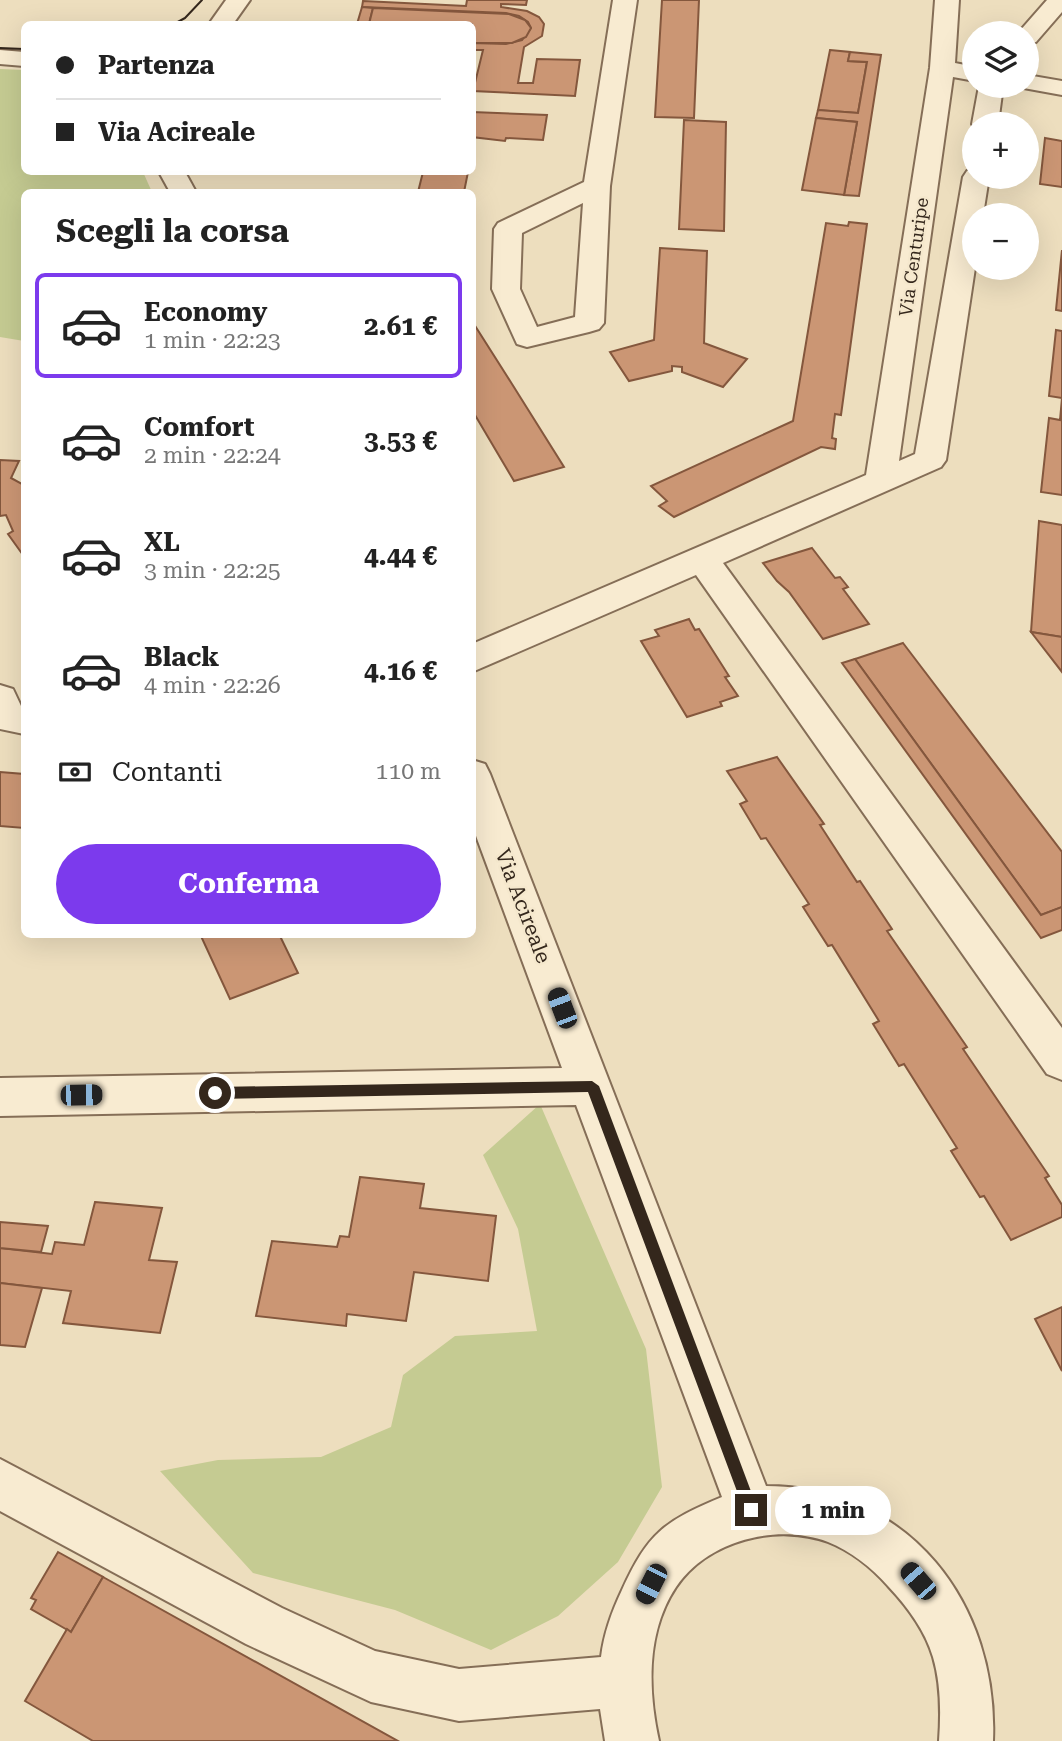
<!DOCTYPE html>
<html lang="it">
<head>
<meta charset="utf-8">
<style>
  :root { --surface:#fff; --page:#f2f2f2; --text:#222; --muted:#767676; --line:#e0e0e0; --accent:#7c3aed }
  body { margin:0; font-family:"Roboto Serif",serif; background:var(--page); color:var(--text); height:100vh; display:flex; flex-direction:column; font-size:26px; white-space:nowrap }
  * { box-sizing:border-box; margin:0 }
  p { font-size:23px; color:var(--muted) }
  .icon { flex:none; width:38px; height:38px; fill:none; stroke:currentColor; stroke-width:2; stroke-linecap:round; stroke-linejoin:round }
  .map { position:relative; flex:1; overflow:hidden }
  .sheet { position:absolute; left:21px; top:189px; width:455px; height:749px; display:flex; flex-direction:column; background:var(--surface); border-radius:10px; box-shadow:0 7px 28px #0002 }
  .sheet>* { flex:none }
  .guide { position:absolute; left:21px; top:21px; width:455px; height:154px; border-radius:10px; box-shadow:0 7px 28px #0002; display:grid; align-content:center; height:154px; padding:0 35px; background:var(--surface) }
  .tools { position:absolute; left:962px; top:21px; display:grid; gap:14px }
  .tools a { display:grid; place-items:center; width:77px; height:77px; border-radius:50%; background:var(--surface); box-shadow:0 7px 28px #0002; font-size:35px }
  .end { position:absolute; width:32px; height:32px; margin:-16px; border:9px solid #34271c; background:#fff; box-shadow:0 0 0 4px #fff }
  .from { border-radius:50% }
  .bubble { position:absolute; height:49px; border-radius:24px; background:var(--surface); box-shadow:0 7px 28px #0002; font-size:23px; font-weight:700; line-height:49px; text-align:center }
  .car { position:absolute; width:21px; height:42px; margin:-21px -10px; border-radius:9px; box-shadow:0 0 5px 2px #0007; background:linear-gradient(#222 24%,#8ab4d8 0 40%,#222 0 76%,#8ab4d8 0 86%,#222 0) }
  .guide b { display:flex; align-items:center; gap:24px; height:66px; font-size:26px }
  .guide b+b { border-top:2px solid var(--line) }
  .guide i { width:18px; height:18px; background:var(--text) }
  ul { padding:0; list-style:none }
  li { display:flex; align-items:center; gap:21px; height:105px; margin:0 14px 10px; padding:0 21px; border:4px solid transparent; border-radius:10px }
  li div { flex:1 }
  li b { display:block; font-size:26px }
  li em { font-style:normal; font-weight:700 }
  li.on { border-color:var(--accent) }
  li>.icon { width:63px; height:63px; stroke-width:1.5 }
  h2 { padding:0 35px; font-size:32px; line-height:84px }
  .pay { display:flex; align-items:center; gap:18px; height:77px; padding:0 35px; font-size:26px }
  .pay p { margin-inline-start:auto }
  .button { display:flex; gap:14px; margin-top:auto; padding:14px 35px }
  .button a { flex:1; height:80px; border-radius:42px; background:var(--accent); color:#fff; font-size:28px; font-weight:700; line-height:80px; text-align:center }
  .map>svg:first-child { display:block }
</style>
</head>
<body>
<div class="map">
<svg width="1062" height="1741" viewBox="0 0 1062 1741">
  <rect width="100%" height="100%" fill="#eddebe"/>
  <g fill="#c5cb92">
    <polygon points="0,69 24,70 24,172 143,172 152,192 24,192 24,341 0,337"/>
    <polygon points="540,1104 646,1349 662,1487 618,1562 558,1616 491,1650 395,1610 253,1573 160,1471 218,1460 321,1457 391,1427 403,1375 455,1336 537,1331 518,1229 483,1155"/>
  </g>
  <g fill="#cb9674" stroke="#84573d" stroke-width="2">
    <polygon points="467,0 527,0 526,5 501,4 501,7 527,11 539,17 544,24 542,36 524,47 518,83 533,83 537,59 580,60 575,96 473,91 483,50 472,50 472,43 506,44 522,40 531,28 528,22 519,16 506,13 362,7 363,1 466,6"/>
    <polygon points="662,0 699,0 694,118 655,117"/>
    <polygon points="362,7 373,8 369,24 357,24"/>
    <polygon points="373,8 509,14 525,20 531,28 526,37 512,43 472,43 472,24 369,24"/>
    <polygon points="830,50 850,52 848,61 867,62 858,113 818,110"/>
    <polygon points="850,52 881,55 859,196 844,195 857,122 816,118 818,110 858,113 867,62 848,61"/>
    <polygon points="472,112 547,115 543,140 506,138 505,141 472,137"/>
    <polygon points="816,118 857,122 844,195 802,190"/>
    <polygon points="684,120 726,122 724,231 679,229"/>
    <polygon points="1045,138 1062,141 1062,187 1040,184"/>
    <polygon points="423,172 468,172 464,192 418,192"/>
    <polygon points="849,222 867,224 841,415 835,414 832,438 836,439 835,449 821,447 674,517 659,506 667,501 651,486 793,421 826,223 848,226"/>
    <polygon points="660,248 707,251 704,343 747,359 723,387 682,372 682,367 672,366 672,371 629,381 610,352 654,340"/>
    <polygon points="1062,250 1062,311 1056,310"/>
    <polygon points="472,321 512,384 564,467 514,481 472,410"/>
    <polygon points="1056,330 1062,331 1062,495 1041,492 1049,418 1060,420 1062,398 1049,396"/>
    <polygon points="0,460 19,461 11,478 24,485 24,570 23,555 8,534 13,531 6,515 0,516"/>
    <polygon points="1039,521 1062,525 1062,637 1031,632"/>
    <polygon points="812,548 835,578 840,577 848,587 843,589 869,624 823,639 789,592 777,581 763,563"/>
    <polygon points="689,619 695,630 699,629 729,676 725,677 738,696 720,702 722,706 687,717 641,641 659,636 655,630"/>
    <polygon points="1031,632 1062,637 1062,672"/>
    <polygon points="903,643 1062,852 1062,907 1041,915 855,659"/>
    <polygon points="855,659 1041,915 1062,907 1062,930 1041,938 842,663"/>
    <polygon points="777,757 824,824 820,825 857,882 860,881 892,929 887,931 967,1047 963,1049 1049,1176 1045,1178 1062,1205 1062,1217 1011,1240 984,1196 980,1197 951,1151 957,1148 904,1064 899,1066 873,1024 879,1021 832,945 828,946 803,907 809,904 766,838 761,839 740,804 747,801 727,771"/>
    <polygon points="0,772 24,774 24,828 0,826"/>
    <polygon points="200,934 279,934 298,973 230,999"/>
    <polygon points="360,1177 424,1184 420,1208 496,1216 488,1281 414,1272 406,1321 347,1314 346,1326 256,1316 272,1241 337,1247 340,1236 349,1237"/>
    <polygon points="95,1202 162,1208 149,1260 177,1262 160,1333 63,1323 71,1291 0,1283 0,1248 52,1254 55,1242 84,1245"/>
    <polygon points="0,1222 48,1226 41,1252 0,1248"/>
    <polygon points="0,1283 42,1288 25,1347 0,1345"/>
    <polygon points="1062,1307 1062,1371 1035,1319"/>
    <polygon points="58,1552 103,1577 71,1632 31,1609 36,1600 31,1598"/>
    <polygon points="103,1577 398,1741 93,1741 25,1701 67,1629 71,1632"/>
  </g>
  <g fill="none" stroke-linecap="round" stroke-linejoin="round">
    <g stroke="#856e57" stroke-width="4">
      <g id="minor">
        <polygon points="226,0 250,0 233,24 209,24"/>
        <path d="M613,0H637L610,186L604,323L599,329L589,332L527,347L517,344L492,289L494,229L498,223L584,182ZM583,203L575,317L537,327L520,289L522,233Z"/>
        <polygon points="935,0 959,0 955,63 975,67 975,81 953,77 899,461 915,454 963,177 967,171 975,169 975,177 989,177 983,215 975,215 975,268 946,460 941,467 723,563 1062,1028 1062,1080 1047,1074 696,575 472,672 472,644 866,475 930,68"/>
        <polygon points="1047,0 1062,0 1062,12 1036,42 1027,44 1027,33 1018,33"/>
        <polygon points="0,50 24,52 24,66 0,64"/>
        <polygon points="1027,75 1062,81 1062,95 1018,87 1027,86"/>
        <polygon points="979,86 1003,86 998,124 975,124 975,128 972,124"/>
        <polygon points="159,172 185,172 196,192 170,192"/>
        <polygon points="0,685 13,689 21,706 24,706 24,734 0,729"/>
        <path d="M472,760L485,764L490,774L766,1486C909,1486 999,1604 993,1741H939C941,1713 941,1684 933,1657C925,1630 907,1606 888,1586C872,1568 851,1551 828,1542C777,1523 708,1540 676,1587C646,1632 648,1691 659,1741H605L600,1709L459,1721L371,1702L246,1644L0,1511V1459L282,1608L375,1651L459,1669L601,1657C604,1633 612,1611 622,1590C648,1533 664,1521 722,1497L576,1105L0,1116V1078L562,1068L472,825Z"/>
      </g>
    </g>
    <use href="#minor" fill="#f8ebd1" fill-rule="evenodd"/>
    <g stroke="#34271c" stroke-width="2">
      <polyline points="174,24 185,18 202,0"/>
      <polyline points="0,48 24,49"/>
    </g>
  </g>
  <polygon fill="#34271c" points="592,1081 599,1086 758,1510 756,1515 751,1518 746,1515 744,1510 588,1092 215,1099 209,1093 215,1087"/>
  <g text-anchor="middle" stroke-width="5" stroke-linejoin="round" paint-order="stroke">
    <g font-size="18" fill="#34271c" stroke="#f5e8cd">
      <text transform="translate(914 257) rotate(-82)" y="6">Via Centuripe</text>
    </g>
    <g font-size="21" fill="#34271c" stroke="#f5e8cd">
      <text transform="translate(523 906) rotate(69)" y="7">Via Acireale</text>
    </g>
  </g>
</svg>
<div class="tools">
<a><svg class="icon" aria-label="layers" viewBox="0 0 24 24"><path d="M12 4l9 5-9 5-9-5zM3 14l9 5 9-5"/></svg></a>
<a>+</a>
<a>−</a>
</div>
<i class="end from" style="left:215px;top:1093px"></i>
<i class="end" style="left:751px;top:1510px"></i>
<div class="bubble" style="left:775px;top:1486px;width:116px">1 min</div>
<i class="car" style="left:562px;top:1008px;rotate:339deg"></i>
<i class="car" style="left:81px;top:1095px;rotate:89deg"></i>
<i class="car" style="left:918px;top:1581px;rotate:319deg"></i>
<i class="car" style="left:651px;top:1584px;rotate:207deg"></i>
<div class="guide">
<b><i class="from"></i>Partenza</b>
<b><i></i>Via Acireale</b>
</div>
<section class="sheet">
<h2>Scegli la corsa</h2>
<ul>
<li class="on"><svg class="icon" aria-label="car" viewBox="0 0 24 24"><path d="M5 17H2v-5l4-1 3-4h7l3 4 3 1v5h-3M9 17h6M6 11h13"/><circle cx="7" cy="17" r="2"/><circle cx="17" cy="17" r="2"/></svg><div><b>Economy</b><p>1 min · 22:23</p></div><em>2.61 €</em></li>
<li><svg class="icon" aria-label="car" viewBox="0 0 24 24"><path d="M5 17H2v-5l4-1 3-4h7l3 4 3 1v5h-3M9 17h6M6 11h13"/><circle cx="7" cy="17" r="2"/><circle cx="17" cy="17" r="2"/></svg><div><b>Comfort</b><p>2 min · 22:24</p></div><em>3.53 €</em></li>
<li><svg class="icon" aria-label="car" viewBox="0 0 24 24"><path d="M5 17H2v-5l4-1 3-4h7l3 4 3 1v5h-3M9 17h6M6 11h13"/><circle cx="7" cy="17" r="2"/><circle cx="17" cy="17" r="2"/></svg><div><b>XL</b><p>3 min · 22:25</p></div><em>4.44 €</em></li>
<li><svg class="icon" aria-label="car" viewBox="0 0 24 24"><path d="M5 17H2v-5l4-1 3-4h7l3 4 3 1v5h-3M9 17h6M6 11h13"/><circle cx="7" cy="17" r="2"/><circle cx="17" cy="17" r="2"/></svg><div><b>Black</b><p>4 min · 22:26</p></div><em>4.16 €</em></li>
</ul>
<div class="pay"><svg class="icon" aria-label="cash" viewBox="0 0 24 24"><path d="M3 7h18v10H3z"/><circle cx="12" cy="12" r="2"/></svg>Contanti<p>110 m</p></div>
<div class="button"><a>Conferma</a></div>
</section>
</div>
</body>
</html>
